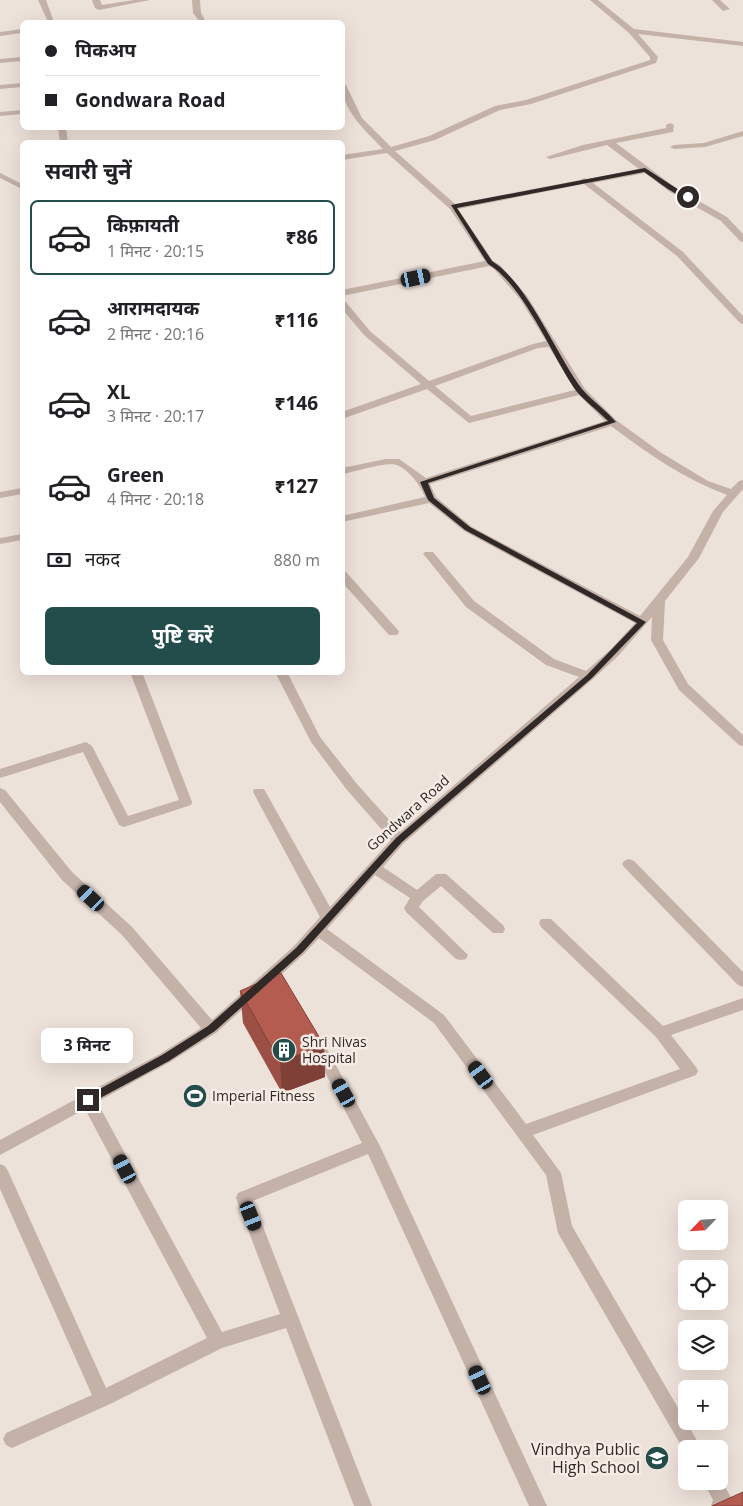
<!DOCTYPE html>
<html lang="hi">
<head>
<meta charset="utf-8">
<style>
  :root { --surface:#fff; --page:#f2f2f2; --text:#202124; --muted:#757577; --line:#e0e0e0; --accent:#224d4b }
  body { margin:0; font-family:"Open Sans","Noto Sans Devanagari",sans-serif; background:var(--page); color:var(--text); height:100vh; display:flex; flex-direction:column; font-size:19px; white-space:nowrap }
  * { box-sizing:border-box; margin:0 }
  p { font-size:16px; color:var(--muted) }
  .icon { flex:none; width:28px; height:28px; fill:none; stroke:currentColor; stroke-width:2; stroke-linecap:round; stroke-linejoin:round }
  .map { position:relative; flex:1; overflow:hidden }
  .side { position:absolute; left:20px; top:140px; width:325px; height:535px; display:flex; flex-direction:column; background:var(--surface); border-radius:8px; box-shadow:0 5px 20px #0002 }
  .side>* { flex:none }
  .banner { position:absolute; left:20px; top:20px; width:325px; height:110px; border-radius:8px; box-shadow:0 5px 20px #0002; display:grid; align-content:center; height:110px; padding:0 25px; background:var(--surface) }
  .needle { width:32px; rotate:245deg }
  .tools { position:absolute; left:678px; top:1200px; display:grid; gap:10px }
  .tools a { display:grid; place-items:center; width:50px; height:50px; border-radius:8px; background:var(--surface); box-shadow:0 5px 20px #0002; font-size:25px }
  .end { position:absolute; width:22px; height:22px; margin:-11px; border:6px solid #312927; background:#fff; box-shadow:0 0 0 2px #fff }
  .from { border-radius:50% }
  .bubble { position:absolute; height:35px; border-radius:8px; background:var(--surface); box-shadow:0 5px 20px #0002; font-size:16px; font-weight:700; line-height:35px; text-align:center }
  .car { position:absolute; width:15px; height:30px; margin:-15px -8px; border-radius:6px; box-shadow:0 0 4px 1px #0007; background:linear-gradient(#222 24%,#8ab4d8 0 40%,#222 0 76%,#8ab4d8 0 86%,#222 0) }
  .banner b { display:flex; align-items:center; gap:18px; height:48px; font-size:19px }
  .banner b+b { border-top:1px solid var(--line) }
  .banner i { width:12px; height:12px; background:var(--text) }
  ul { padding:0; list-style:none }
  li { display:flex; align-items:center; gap:15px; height:75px; margin:0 10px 8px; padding:0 15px; border:2px solid transparent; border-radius:8px }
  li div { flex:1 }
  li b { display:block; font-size:19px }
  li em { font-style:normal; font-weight:700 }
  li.active { border-color:var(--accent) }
  li>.icon { width:45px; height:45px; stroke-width:1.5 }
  h2 { padding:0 25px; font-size:22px; line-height:60px }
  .pay { display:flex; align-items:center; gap:12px; height:55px; padding:0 25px; font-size:19px }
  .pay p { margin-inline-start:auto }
  .action { display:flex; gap:10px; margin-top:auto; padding:10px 25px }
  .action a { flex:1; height:58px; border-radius:8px; background:var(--accent); color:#fff; font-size:20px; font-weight:700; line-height:58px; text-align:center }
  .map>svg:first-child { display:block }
</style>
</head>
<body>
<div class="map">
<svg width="743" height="1506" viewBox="0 0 743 1506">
  <rect width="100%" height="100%" fill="#ede2da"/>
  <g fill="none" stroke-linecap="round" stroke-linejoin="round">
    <g fill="#c4b1a8" fill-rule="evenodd">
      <polygon points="38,0 46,0 54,22 48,22"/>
      <polygon points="92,0 100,0 102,5 134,0 150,0 99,10 95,8"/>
      <polygon points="192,0 200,0 201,13 206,22 200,22 193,13"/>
      <path d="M590,0H598L634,29L743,42V46L638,34L658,57L656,63L531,104L500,110L435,140L395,151L455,204L580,180L584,178L587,179L639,169L607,145L550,159L546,157L583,145L666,128V125L670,123L674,125L673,132L616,143L676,188L727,217L743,234V242L740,241L721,221L670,192L645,173L593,183L683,252L743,316V324L740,323L677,256L584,184L458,209L493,261L500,265L527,296L585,389L616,420L660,452L708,481L731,489L739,481L743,480V489L723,512L699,558L665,601L663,640L688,684L743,735V746L739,745L679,690L651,640L652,617L619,655L593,679L404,843L383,867L417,890L436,874H446L503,925L505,929L503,933H493L441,886L423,901L419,907L468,955L466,959L461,960L456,959L406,912L404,908L410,898L375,875L327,929L444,1015L526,1124L680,1069L656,1037L541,927L539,923L541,919H551L663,1026L743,998V1010L671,1035L696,1067L698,1071L696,1075L533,1135L561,1173L572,1226L702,1449H686V1454L558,1233L546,1175L434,1023L319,938L304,954L216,1033L170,1062L97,1102L222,1332L280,1314L236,1198L238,1193L362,1143L309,1042L311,1038L316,1036L321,1038L380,1146L547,1506H529L368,1154L253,1201L372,1506H354L286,1328L222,1348L108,1405L12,1448L6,1445L3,1439L6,1433L92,1395L0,1189V1164L5,1166L8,1171L106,1388L207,1338L85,1109L0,1155V1140L160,1054L201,1028L122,935L62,880L0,802V788L5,790L72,872L132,927L212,1020L294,946L320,917L253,792L254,789H264L330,907L391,840L347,790L311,742L275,672H287L320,737L357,784L400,832L579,677L546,665L466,607L425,556L423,554L425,552H433L474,601L554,659L586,671L611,649L635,623L464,531L429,503L342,522V516L425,497C420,485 410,471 397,465C387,461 354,472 342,474V468L386,459H399L426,478L605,421L579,395L469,423L427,389L342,419V412L421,384L364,335L342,309V300L345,301L370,331L429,381L533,344L546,341L520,299L494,269L489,266L342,296V290L485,261L450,209L387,153L342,160V155L383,149C365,130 342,111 342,83L346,85L362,118L391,147L429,136L495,106L526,100L650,60V57L629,33ZM549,347L575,390L471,416L435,386L538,348ZM611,426C647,453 684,479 727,495L713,511L688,557L640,616L472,527L436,497L430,484Z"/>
      <polygon points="712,0 720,0 730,9 723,11"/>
      <polygon points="22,29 22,33 0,36 0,32"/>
      <polygon points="22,57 22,61 0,63 0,59"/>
      <polygon points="22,83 22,87 0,89 0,85"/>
      <polygon points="22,110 22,114 0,116 0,112"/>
      <polygon points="58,128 66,128 68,142 60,142"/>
      <polygon points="743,131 743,136 705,147 674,149 670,147 674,145 704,143"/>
      <polygon points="0,173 22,184 22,189 0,178"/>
      <polygon points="22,488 22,494 0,498 0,492"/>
      <polygon points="22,534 22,540 0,544 0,538"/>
      <polygon points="342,571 346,572 397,629 399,632 397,635 389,635 342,582"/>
      <polygon points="130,672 142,672 192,802 191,805 124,827 119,825 83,752 0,778 0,769 86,742 92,746 128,816 179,800"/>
      <polygon points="629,859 634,861 743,972 743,987 738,985 624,867 622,864 624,861"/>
      <polygon points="719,1476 734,1503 733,1506 711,1506 713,1500 703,1481 719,1481"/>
    </g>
  </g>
  <polygon fill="#9c4f45" points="240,991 324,1045 325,1077 282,1093 243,1023"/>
  <polygon fill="#7f4038" points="324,1045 325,1077 282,1093 280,1062"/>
  <g fill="#b55c50" stroke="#7f4038">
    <polygon points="281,973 324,1045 280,1062 240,991"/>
    <polygon points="743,1492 743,1506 712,1506"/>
  </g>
  <path fill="#312927" d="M645,168L690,197C680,201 654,178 644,172L457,208L492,261C528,283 556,355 582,389C592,401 606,410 616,422L428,483L434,498L470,527L646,622L592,678L402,842L303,952L215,1031L169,1061L91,1103H85V1097L162,1055L208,1026L296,948L396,838L587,675L637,623L465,530L428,500L420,482L608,421C598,411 586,402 577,392C552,357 524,285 488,264L451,205Z"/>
  <defs>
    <g id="building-disc" transform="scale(1.25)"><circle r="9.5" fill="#224d4b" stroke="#f6ece5"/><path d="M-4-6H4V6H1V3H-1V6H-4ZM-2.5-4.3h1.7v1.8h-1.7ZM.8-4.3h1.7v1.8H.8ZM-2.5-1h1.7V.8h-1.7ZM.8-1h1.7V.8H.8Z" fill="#fff"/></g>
    <g id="stadium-disc" transform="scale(1.25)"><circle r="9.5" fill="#224d4b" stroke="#f6ece5"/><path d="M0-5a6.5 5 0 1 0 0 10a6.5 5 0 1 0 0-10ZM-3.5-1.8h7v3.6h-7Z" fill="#fff"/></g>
    <g id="school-disc" transform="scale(1.25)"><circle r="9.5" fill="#224d4b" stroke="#f6ece5"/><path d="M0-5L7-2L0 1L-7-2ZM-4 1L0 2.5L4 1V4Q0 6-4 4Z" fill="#fff"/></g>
  </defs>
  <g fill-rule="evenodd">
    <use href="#building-disc" x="284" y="1050"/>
    <use href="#stadium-disc" x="195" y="1096"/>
    <use href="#school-disc" x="657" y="1458"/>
  </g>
  <g text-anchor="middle" stroke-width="5" stroke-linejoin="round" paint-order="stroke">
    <g font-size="14" fill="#312927" stroke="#f6ece5">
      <text transform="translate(408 813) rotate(-42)" y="5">Gondwara Road</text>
    </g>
    <g font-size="14" fill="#312927" stroke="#f6ece5" text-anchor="start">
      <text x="302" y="1047">Shri Nivas<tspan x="302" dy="16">Hospital</tspan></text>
      <text x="212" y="1101">Imperial Fitness</text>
    </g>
    <g font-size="16" fill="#312927" stroke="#f6ece5" text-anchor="end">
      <text x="640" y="1455">Vindhya Public<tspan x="640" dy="18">High School</tspan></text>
    </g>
  </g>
</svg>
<div class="tools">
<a><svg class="needle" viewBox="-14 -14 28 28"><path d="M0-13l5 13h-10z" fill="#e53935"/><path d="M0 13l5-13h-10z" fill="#757577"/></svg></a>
<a><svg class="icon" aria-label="locate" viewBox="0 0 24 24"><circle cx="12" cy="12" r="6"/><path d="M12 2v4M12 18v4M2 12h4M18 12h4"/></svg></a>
<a><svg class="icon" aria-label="layers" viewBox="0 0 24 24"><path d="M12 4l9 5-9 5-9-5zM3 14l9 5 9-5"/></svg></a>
<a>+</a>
<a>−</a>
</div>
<i class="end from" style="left:688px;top:197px"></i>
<i class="end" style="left:88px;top:1100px"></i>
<div class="bubble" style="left:41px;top:1028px;width:92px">3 मिनट</div>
<i class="car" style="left:416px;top:278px;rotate:78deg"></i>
<i class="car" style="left:91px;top:898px;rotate:313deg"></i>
<i class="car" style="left:481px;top:1075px;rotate:324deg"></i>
<i class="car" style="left:344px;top:1093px;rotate:331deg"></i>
<i class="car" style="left:125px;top:1169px;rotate:332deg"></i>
<i class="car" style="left:251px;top:1216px;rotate:158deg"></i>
<i class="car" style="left:480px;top:1380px;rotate:335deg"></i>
<div class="banner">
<b><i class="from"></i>पिकअप</b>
<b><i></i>Gondwara Road</b>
</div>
<section class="side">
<h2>सवारी चुनें</h2>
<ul>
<li class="active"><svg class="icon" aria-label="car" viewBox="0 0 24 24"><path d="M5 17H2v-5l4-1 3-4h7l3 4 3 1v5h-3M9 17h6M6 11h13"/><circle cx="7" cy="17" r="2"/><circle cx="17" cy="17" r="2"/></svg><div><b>किफ़ायती</b><p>1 मिनट · 20:15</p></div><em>₹86</em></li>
<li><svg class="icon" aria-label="car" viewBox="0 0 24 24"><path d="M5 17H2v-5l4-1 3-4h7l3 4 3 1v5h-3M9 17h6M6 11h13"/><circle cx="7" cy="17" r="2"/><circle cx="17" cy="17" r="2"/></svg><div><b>आरामदायक</b><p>2 मिनट · 20:16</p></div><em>₹116</em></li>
<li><svg class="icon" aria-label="car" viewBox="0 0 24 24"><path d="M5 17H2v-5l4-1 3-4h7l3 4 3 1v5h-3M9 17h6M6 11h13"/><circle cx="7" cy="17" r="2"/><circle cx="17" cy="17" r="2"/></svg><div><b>XL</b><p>3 मिनट · 20:17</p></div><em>₹146</em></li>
<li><svg class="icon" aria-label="car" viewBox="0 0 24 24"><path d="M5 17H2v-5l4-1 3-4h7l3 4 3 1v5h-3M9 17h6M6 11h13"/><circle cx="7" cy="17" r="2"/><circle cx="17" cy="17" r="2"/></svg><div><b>Green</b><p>4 मिनट · 20:18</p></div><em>₹127</em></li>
</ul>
<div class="pay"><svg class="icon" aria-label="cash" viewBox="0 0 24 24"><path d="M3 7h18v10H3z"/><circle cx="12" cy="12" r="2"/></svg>नकद<p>880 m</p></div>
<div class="action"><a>पुष्टि करें</a></div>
</section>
</div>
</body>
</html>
